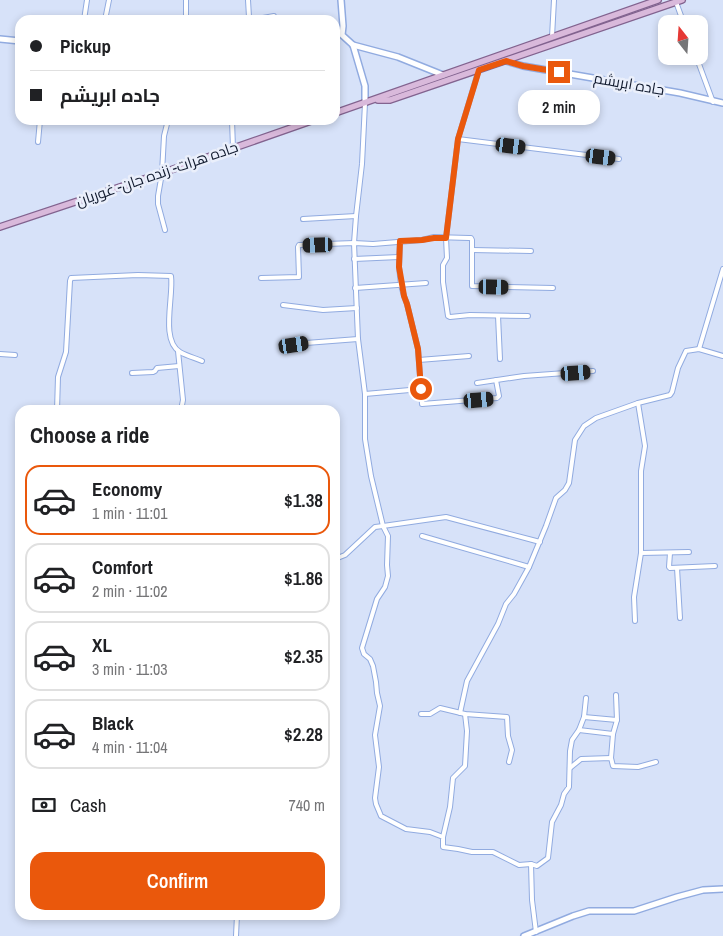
<!DOCTYPE html>
<html lang="en">
<head>
<meta charset="utf-8">
<style>
  :root { --surface:#fff; --page:#f2f2f2; --text:#202124; --muted:#757577; --line:#e0e0e0; --accent:#ea580c }
  body { margin:0; font-family:"Archivo Narrow",Cairo,sans-serif; background:var(--page); color:var(--text); height:100vh; display:flex; flex-direction:column; font-size:19px; white-space:nowrap }
  * { box-sizing:border-box; margin:0 }
  p { font-size:16px; color:var(--muted) }
  .icon { flex:none; width:28px; height:28px; fill:none; stroke:currentColor; stroke-width:2; stroke-linecap:round; stroke-linejoin:round }
  .map { position:relative; flex:1; overflow:hidden }
  .sheet { position:absolute; left:15px; top:405px; width:325px; height:515px; display:flex; flex-direction:column; background:var(--surface); border-radius:15px; box-shadow:0 2px 8px #0003 }
  .sheet>* { flex:none }
  .hud { position:absolute; left:15px; top:15px; width:325px; height:110px; border-radius:15px; box-shadow:0 2px 8px #0003; display:grid; align-content:center; height:110px; padding:0 15px; background:var(--surface) }
  .needle { width:32px; rotate:343deg }
  .controls { position:absolute; left:658px; top:15px; display:grid; gap:10px }
  .controls a { display:grid; place-items:center; width:50px; height:50px; border-radius:10px; background:var(--surface); box-shadow:0 2px 8px #0003; font-size:25px }
  .end { position:absolute; width:22px; height:22px; margin:-11px; border:6px solid #ea580c; background:#fff; box-shadow:0 0 0 2px #fff }
  .from { border-radius:50% }
  .bubble { position:absolute; height:35px; border-radius:15px; background:var(--surface); box-shadow:0 2px 8px #0003; font-size:16px; font-weight:600; line-height:35px; text-align:center }
  .car { position:absolute; width:15px; height:30px; margin:-15px -8px; border-radius:6px; box-shadow:0 0 4px 1px #0007; background:linear-gradient(#222 24%,#8ab4d8 0 40%,#222 0 76%,#8ab4d8 0 86%,#222 0) }
  .hud b { display:flex; align-items:center; gap:18px; height:48px; font-size:19px }
  .hud b+b { border-top:1px solid var(--line) }
  .hud i { width:12px; height:12px; background:var(--text) }
  ul { padding:0; list-style:none }
  li { display:flex; align-items:center; gap:15px; height:70px; margin:0 10px 8px; padding:0 5px; border:2px solid var(--line); border-radius:15px }
  li div { flex:1 }
  li b { display:block; font-size:19px }
  li em { font-style:normal; font-weight:600 }
  li.selected { border-color:var(--accent) }
  li>.icon { width:45px; height:45px; stroke-width:1.5 }
  h2 { padding:0 15px; font-size:22px; line-height:60px }
  .pay { display:flex; align-items:center; gap:12px; height:55px; padding:0 15px; font-size:19px }
  .pay p { margin-inline-start:auto }
  .action { display:flex; gap:10px; margin-top:auto; padding:10px 15px }
  .action a { flex:1; height:58px; border-radius:15px; background:var(--accent); color:#fff; font-size:20px; font-weight:600; line-height:58px; text-align:center }
  .map>svg:first-child { display:block }
</style>
</head>
<body>
<div class="map">
<svg width="723" height="936" viewBox="0 0 723 936">
  <rect width="100%" height="100%" fill="#d7e2f9"/>
  <g fill="none" stroke-linecap="round" stroke-linejoin="round">
    <g stroke="#91abe0" stroke-width="6">
      <g id="street">
        <polyline points="248,0 249,17 252,20 274,16 275,20"/>
        <polyline points="676,2 684,24"/>
        <polyline points="84,20 87,0"/>
        <polyline points="105,20 109,0"/>
        <polyline points="186,20 186,0"/>
        <polyline points="552,37 554,0"/>
        <polyline points="696,56 713,102"/>
        <polyline points="479,69 458,139 446,238 447,258 443,265 443,282 448,316 450,317 470,315 528,316"/>
        <polyline points="365,103 362,164 356,216 354,243 358,339 365,394 365,439 371,476 383,526 388,536 387,565 388,576 385,587 377,599 362,648 364,654 370,659 373,666 376,682 377,693 380,706 375,735 379,767 375,798 376,804 381,816 406,829 430,832 443,837 443,847 458,849 472,852 493,852 519,865 531,864 537,866 548,858 552,822 561,805 564,794 569,787 570,751 572,740 579,730 584,717 586,698"/>
        <polyline points="232,120 233,148"/>
        <polyline points="458,139 619,159"/>
        <polyline points="38,142 40,120"/>
        <polyline points="303,219 356,216"/>
        <polyline points="165,230 158,204 158,196 162,173 164,136 168,120"/>
        <polyline points="400,241 399,267 401,285 404,296 407,304 418,349 422,404 497,398 499,396 496,380"/>
        <polyline points="472,250 531,251"/>
        <polyline points="354,259 399,257"/>
        <polyline points="261,278 299,277 298,247 299,245 354,243 373,244 422,240 434,237 469,238 471,238 472,240 472,286 553,288"/>
        <polyline points="355,288 426,283"/>
        <polyline points="283,305 323,310 357,308"/>
        <polyline points="498,316 500,359"/>
        <polyline points="282,347 306,343 358,339"/>
        <polyline points="699,349 723,269"/>
        <polyline points="178,351 183,400 181,410"/>
        <polyline points="0,354 15,355"/>
        <polyline points="419,360 469,356"/>
        <polyline points="132,373 153,372 155,371 157,368 179,366"/>
        <polyline points="477,383 524,376 593,371"/>
        <polyline points="365,394 421,389"/>
        <path d="M57,410L58,377L66,352L70,281L71,278L138,275L171,276C174,296 160,340 180,352C187,356 195,358 202,361"/>
        <polyline points="422,536 529,567"/>
        <polyline points="641,553 689,552"/>
        <polyline points="670,553 669,567 670,568 715,566"/>
        <polyline points="335,559 345,555 375,527 383,526 446,517 540,542"/>
        <polyline points="677,568 680,618"/>
        <polyline points="635,621 634,597 641,553 641,471 645,446 638,403"/>
        <polyline points="460,713 467,681 498,624 506,604 514,594 529,567 546,526 556,498 565,490 569,483 575,440 584,426 596,418 638,403 670,395 672,392 678,368 686,351 699,349 723,356"/>
        <polyline points="421,714 430,714 440,708 465,714 507,717 508,736 512,750 509,762"/>
        <polyline points="584,717 617,720"/>
        <polyline points="579,730 613,734"/>
        <polyline points="611,758 613,734 617,720 616,695"/>
        <polyline points="570,768 581,759 611,758 613,766 638,767 656,762"/>
        <polyline points="443,837 450,807 453,778 465,766 467,731 465,714"/>
        <polyline points="531,864 532,900 536,932"/>
        <polyline points="236,936 237,915"/>
      </g>
    </g>
    <g stroke="#91abe0" stroke-width="8">
      <g id="secondary">
        <polyline points="341,0 343,26 342,35 353,45 365,86 365,103"/>
        <polyline points="0,39 20,41"/>
        <polyline points="353,45 398,57 443,75"/>
        <polyline points="506,61 523,66 680,93 723,103"/>
        <polyline points="524,936 573,916 589,911 634,911 677,897 703,890 723,889"/>
      </g>
    </g>
    <g stroke="#82638f" stroke-width="8">
      <g id="primary">
        <polyline points="378,100 390,100 682,0"/>
        <polyline points="335,113 658,0"/>
        <polyline points="0,227 162,173 314,120"/>
      </g>
    </g>
    <use href="#street" stroke="#fff" stroke-width="4"/>
    <use href="#secondary" stroke="#fff" stroke-width="5"/>
    <use href="#primary" stroke="#d9b9db" stroke-width="5.5"/>
  </g>
  <g fill="none" stroke-linecap="round" stroke-linejoin="round">
    <polyline stroke="#ea580c" stroke-width="6" points="421,389 418,349 407,304 404,296 402,284 399,267 400,241 422,240 434,238 446,238 458,139 479,70 506,61 523,66 559,72"/>
  </g>
  <g text-anchor="middle" stroke-width="5" stroke-linejoin="round" paint-order="stroke">
    <g font-size="15" fill="#111a2e" stroke="#eaeffb">
      <text transform="translate(629 84) rotate(10)" y="5">جاده ابریشم</text>
      <text transform="translate(157 174) rotate(-19)" y="5">جاده هرات- زنده جان- غوریان</text>
    </g>
  </g>
</svg>
<div class="controls">
<a><svg class="needle" viewBox="-14 -14 28 28"><path d="M0-13l5 13h-10z" fill="#e53935"/><path d="M0 13l5-13h-10z" fill="#757577"/></svg></a>
</div>
<i class="end from" style="left:421px;top:389px"></i>
<i class="end" style="left:559px;top:72px"></i>
<div class="bubble" style="left:518px;top:90px;width:82px">2 min</div>
<i class="car" style="left:511px;top:146px;rotate:97deg"></i>
<i class="car" style="left:601px;top:157px;rotate:97deg"></i>
<i class="car" style="left:318px;top:245px;rotate:268deg"></i>
<i class="car" style="left:494px;top:287px;rotate:91deg"></i>
<i class="car" style="left:294px;top:345px;rotate:81deg"></i>
<i class="car" style="left:576px;top:373px;rotate:86deg"></i>
<i class="car" style="left:479px;top:400px;rotate:85deg"></i>
<div class="hud">
<b><i class="from"></i>Pickup</b>
<b><i></i>جاده ابریشم</b>
</div>
<section class="sheet">
<h2>Choose a ride</h2>
<ul>
<li class="selected"><svg class="icon" aria-label="car" viewBox="0 0 24 24"><path d="M5 17H2v-5l4-1 3-4h7l3 4 3 1v5h-3M9 17h6M6 11h13"/><circle cx="7" cy="17" r="2"/><circle cx="17" cy="17" r="2"/></svg><div><b>Economy</b><p>1 min · 11:01</p></div><em>$1.38</em></li>
<li><svg class="icon" aria-label="car" viewBox="0 0 24 24"><path d="M5 17H2v-5l4-1 3-4h7l3 4 3 1v5h-3M9 17h6M6 11h13"/><circle cx="7" cy="17" r="2"/><circle cx="17" cy="17" r="2"/></svg><div><b>Comfort</b><p>2 min · 11:02</p></div><em>$1.86</em></li>
<li><svg class="icon" aria-label="car" viewBox="0 0 24 24"><path d="M5 17H2v-5l4-1 3-4h7l3 4 3 1v5h-3M9 17h6M6 11h13"/><circle cx="7" cy="17" r="2"/><circle cx="17" cy="17" r="2"/></svg><div><b>XL</b><p>3 min · 11:03</p></div><em>$2.35</em></li>
<li><svg class="icon" aria-label="car" viewBox="0 0 24 24"><path d="M5 17H2v-5l4-1 3-4h7l3 4 3 1v5h-3M9 17h6M6 11h13"/><circle cx="7" cy="17" r="2"/><circle cx="17" cy="17" r="2"/></svg><div><b>Black</b><p>4 min · 11:04</p></div><em>$2.28</em></li>
</ul>
<div class="pay"><svg class="icon" aria-label="cash" viewBox="0 0 24 24"><path d="M3 7h18v10H3z"/><circle cx="12" cy="12" r="2"/></svg>Cash<p>740 m</p></div>
<div class="action"><a>Confirm</a></div>
</section>
</div>
</body>
</html>
